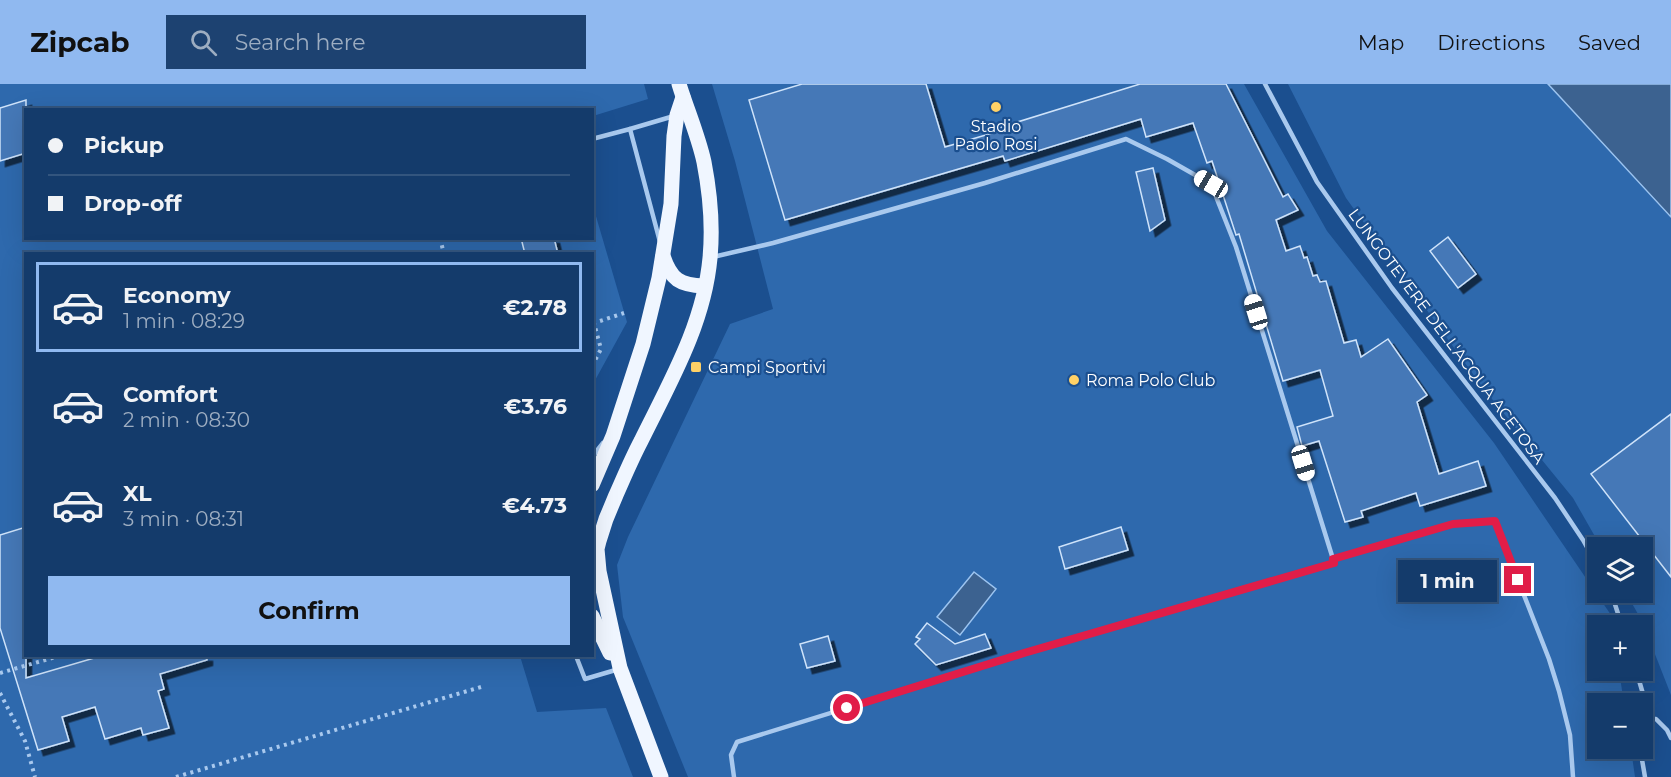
<!DOCTYPE html>
<html lang="en">
<head>
<meta charset="utf-8">
<style>
  :root { --surface:#143b6b; --page:#1d4271; --text:#f1f3f6; --muted:#9dadc1; --line:#33557e; --accent:#90b9f0 }
  body { margin:0; font-family:Montserrat,sans-serif; background:var(--page); color:var(--text); height:100vh; display:flex; flex-direction:column; font-size:22px; white-space:nowrap }
  * { box-sizing:border-box; margin:0 }
  p { font-size:20px; color:var(--muted) }
  .icon { flex:none; width:33px; height:33px; fill:none; stroke:currentColor; stroke-width:2; stroke-linecap:round; stroke-linejoin:round }
  .map { position:relative; flex:1; overflow:hidden }
  .sheet { position:absolute; left:24px; top:168px; width:570px; height:405px; display:flex; flex-direction:column; background:var(--surface); border-radius:0px; box-shadow:0 6px 24px #0002,0 0 0 2px var(--line) }
  .sheet>* { flex:none }
  .hud { position:absolute; left:24px; top:24px; width:570px; height:132px; border-radius:0px; box-shadow:0 6px 24px #0002,0 0 0 2px var(--line); display:grid; align-content:center; height:132px; padding:0 24px; background:var(--surface) }
  .buttons { position:absolute; left:1587px; top:453px; display:grid; gap:12px }
  .buttons a { display:grid; place-items:center; width:66px; height:66px; border-radius:0px; background:var(--surface); box-shadow:0 6px 24px #0002,0 0 0 2px var(--line); font-size:30px }
  .end { position:absolute; width:27px; height:27px; margin:-14px; border:8px solid #e11d48; background:#fff; box-shadow:0 0 0 3px #fff }
  .from { border-radius:50% }
  .bubble { position:absolute; height:42px; border-radius:0px; background:var(--surface); box-shadow:0 6px 24px #0002,0 0 0 2px var(--line); font-size:20px; font-weight:700; line-height:42px; text-align:center }
  .car { position:absolute; width:18px; height:36px; margin:-18px -9px; border-radius:8px; box-shadow:0 0 4px 2px #0007; background:linear-gradient(#fff 24%,#345 0 40%,#fff 0 76%,#345 0 86%,#fff 0) }
  .hud b { display:flex; align-items:center; gap:21px; height:57px; font-size:22px }
  .hud b+b { border-top:2px solid var(--line) }
  .hud i { width:15px; height:15px; background:var(--text) }
  ul { padding:10px 0 0; list-style:none }
  li { display:flex; align-items:center; gap:18px; height:90px; margin:0 12px 9px; padding:0 12px; border:3px solid transparent; border-radius:0px }
  li div { flex:1 }
  li b { display:block; font-size:22px }
  li em { font-style:normal; font-weight:700 }
  li.selected { border-color:var(--accent) }
  li>.icon { width:54px; height:54px; stroke-width:1.5 }
  .cta { display:flex; gap:12px; margin-top:auto; padding:12px 24px }
  .cta a { flex:1; height:69px; border-radius:0px; background:var(--accent); color:#111; font-size:24px; font-weight:700; line-height:69px; text-align:center }
  header { display:flex; align-items:center; gap:36px; box-sizing:border-box; height:84px; padding:0 30px; background:var(--accent); color:#111 }
  header strong { font-size:28px }
  nav { display:flex; gap:33px; margin-inline-start:auto; font-size:21px }
  .search { width:420px; height:54px; background:var(--page); display:flex; align-items:center; gap:15px; box-sizing:border-box; padding:0 21px; border-radius:0px; color:var(--muted); font-size:22px }
  .map>svg:first-child { display:block }
</style>
</head>
<body>
<header>
<strong>Zipcab</strong>
<div class="search"><svg class="icon" aria-label="search" viewBox="0 0 24 24"><circle cx="10" cy="10" r="6"/><path d="M15 15l6 6"/></svg>Search here</div>
<nav><a>Map</a><a>Directions</a><a>Saved</a></nav>
</header>
<div class="map">
<svg width="1671" height="693" viewBox="0 0 1671 693">
  <defs>
    <filter id="shadow"><feDropShadow dx="5.5" dy="5.5" stdDeviation="0" flood-color="#0009"/></filter>
  </defs>
  <rect width="100%" height="100%" fill="#1b4f8f"/>
  <g fill="#2e69ad">
    <polygon points="0,0 644,0 648,15 593,32 592,26 26,26 26,154 592,154 593,122 627,238 593,300 592,170 26,170 26,572 520,572 537,628 606,624 633,693 0,693"/>
    <polygon points="712,0 1244,0 1327,147 1494,359 1611,531 1612,541 1598,542 1598,586 1619,587 1624,619 1598,620 1598,664 1631,665 1635,693 688,693 623,533 617,481 628,453 730,240 773,225 735,77"/>
    <polygon points="1288,0 1548,0 1671,133 1671,611 1642,537 1626,509 1642,508 1642,464 1601,463 1573,414 1483,304 1346,114"/>
  </g>
  <g fill="#3c6290" stroke="#9cc4f0" stroke-width="1.5">
    <polygon points="1548,0 1671,0 1671,133"/>
    <polygon points="974,488 996,505 960,551 937,533"/>
  </g>
  <g fill="#4478b7" stroke="#cfe3fa" stroke-width="1.5" filter="url(#shadow)">
    <polygon points="802,0 926,0 945,63 996,48 995,45 1140,0 1226,0 1283,113 1288,110 1298,126 1276,136 1286,167 1300,162 1304,174 1307,173 1313,192 1317,191 1320,198 1326,197 1344,259 1356,256 1361,273 1388,255 1427,311 1417,318 1439,390 1478,377 1486,402 1420,422 1416,409 1361,427 1363,433 1345,438 1319,357 1302,362 1297,343 1333,332 1320,286 1283,297 1239,150 1236,151 1212,77 1207,79 1193,39 1146,53 1141,35 1005,77 1003,72 785,136 749,16"/>
    <polygon points="26,16 26,69 0,77 0,24"/>
    <polygon points="1153,84 1165,136 1150,147 1136,88"/>
    <polygon points="1448,153 1476,190 1458,204 1430,167"/>
    <polygon points="521,154 554,154 558,170 525,170"/>
    <polygon points="1671,330 1671,493 1591,390"/>
    <polygon points="26,443 26,594 101,572 207,572 207,576 160,590 164,605 158,607 169,644 143,651 141,644 105,655 95,623 62,633 69,657 38,666 0,544 0,451"/>
    <polygon points="1121,443 1128,466 1065,485 1059,463"/>
    <polygon points="927,539 955,560 985,550 991,564 936,581 915,560 920,555 916,553"/>
    <polygon points="828,552 835,577 807,584 800,560"/>
  </g>
  <g fill="none" stroke-linecap="round" stroke-linejoin="round">
    <g stroke="#a9c9ee" stroke-width="4" stroke-dasharray="3 4.5" stroke-linecap="butt">
      <polyline points="440,154 444,170"/>
      <polyline points="592,282 601,265 594,239 624,229"/>
      <polyline points="0,589 59,572"/>
      <polyline points="0,609 25,657 35,693"/>
      <polyline points="176,693 481,603"/>
    </g>
    <g stroke="#a9c9ee" stroke-width="4.5">
      <polyline points="1265,0 1317,98 1392,204 1555,414 1583,456 1598,483"/>
      <polyline points="592,55 630,45"/>
      <polyline points="660,158 630,45 674,32"/>
      <polyline points="713,173 773,159 985,99 1126,55 1167,75 1211,100 1236,163 1333,475"/>
      <polyline points="592,373 603,359"/>
      <polyline points="1611,508 1622,542"/>
      <polyline points="576,572 585,595 619,585"/>
      <polyline points="1636,586 1648,627 1648,635"/>
      <polyline points="1642,644 1648,635 1656,635 1667,646 1671,654"/>
      <polyline points="1640,664 1645,693"/>
      <polyline points="734,693 731,671 737,658 1024,569 1334,479 1333,475 1453,440 1495,437 1549,575 1559,607 1570,651 1573,693"/>
    </g>
    <g stroke="#f0f6ff" stroke-width="15">
      <path d="M663,172C671,196 680,201 704,202"/>
      <polyline points="592,401 613,352 643,260 659,194 671,120 674,52 677,31 683,13"/>
      <polyline points="592,532 610,569"/>
      <path d="M661,693L620,584L599,487L597,465L599,457L606,435L616,411C624,393 632,374 641,357C670,298 704,240 710,174C713,142 710,109 704,78C698,51 687,26 679,0"/>
    </g>
  </g>
  <g fill="none" stroke-linecap="round" stroke-linejoin="round">
    <polyline stroke="#e11d48" stroke-width="8" points="847,624 1024,569 1334,479 1333,475 1453,440 1495,437 1518,496"/>
  </g>
  <g fill="#ffd166" stroke="#1b4f8f" stroke-width="2">
    <circle cx="996" cy="23" r="6"/>
    <rect x="690" y="277" width="12" height="12" rx="3"/>
    <circle cx="1074" cy="296" r="6"/>
  </g>
  <g text-anchor="middle" stroke-width="4.5" stroke-linejoin="round" paint-order="stroke">
    <g font-size="16" fill="#fff" stroke="#1b4f8f" text-anchor="start">
      <text x="996" y="48" text-anchor="middle">Stadio<tspan x="996" dy="18">Paolo Rosi</tspan></text>
      <text x="708" y="289">Campi Sportivi</text>
      <text x="1086" y="302">Roma Polo Club</text>
    </g>
    <g font-size="16" fill="#fff" stroke="#1b4f8f">
      <text transform="translate(1447 252) rotate(53)" y="6">LUNGOTEVERE DELL'ACQUA ACETOSA</text>
    </g>
  </g>
</svg>
<div class="buttons">
<a><svg class="icon" aria-label="layers" viewBox="0 0 24 24"><path d="M12 4l9 5-9 5-9-5zM3 14l9 5 9-5"/></svg></a>
<a>+</a>
<a>−</a>
</div>
<i class="end from" style="left:847px;top:624px"></i>
<i class="end" style="left:1518px;top:496px"></i>
<div class="bubble" style="left:1398px;top:476px;width:99px">1 min</div>
<i class="car" style="left:1211px;top:100px;rotate:300deg"></i>
<i class="car" style="left:1256px;top:228px;rotate:343deg"></i>
<i class="car" style="left:1303px;top:379px;rotate:163deg"></i>
<div class="hud">
<b><i class="from"></i>Pickup</b>
<b><i></i>Drop-off</b>
</div>
<section class="sheet">
<ul>
<li class="selected"><svg class="icon" aria-label="car" viewBox="0 0 24 24"><path d="M5 17H2v-5l4-1 3-4h7l3 4 3 1v5h-3M9 17h6M6 11h13"/><circle cx="7" cy="17" r="2"/><circle cx="17" cy="17" r="2"/></svg><div><b>Economy</b><p>1 min · 08:29</p></div><em>€2.78</em></li>
<li><svg class="icon" aria-label="car" viewBox="0 0 24 24"><path d="M5 17H2v-5l4-1 3-4h7l3 4 3 1v5h-3M9 17h6M6 11h13"/><circle cx="7" cy="17" r="2"/><circle cx="17" cy="17" r="2"/></svg><div><b>Comfort</b><p>2 min · 08:30</p></div><em>€3.76</em></li>
<li><svg class="icon" aria-label="car" viewBox="0 0 24 24"><path d="M5 17H2v-5l4-1 3-4h7l3 4 3 1v5h-3M9 17h6M6 11h13"/><circle cx="7" cy="17" r="2"/><circle cx="17" cy="17" r="2"/></svg><div><b>XL</b><p>3 min · 08:31</p></div><em>€4.73</em></li>
</ul>
<div class="cta"><a>Confirm</a></div>
</section>
</div>
</body>
</html>
